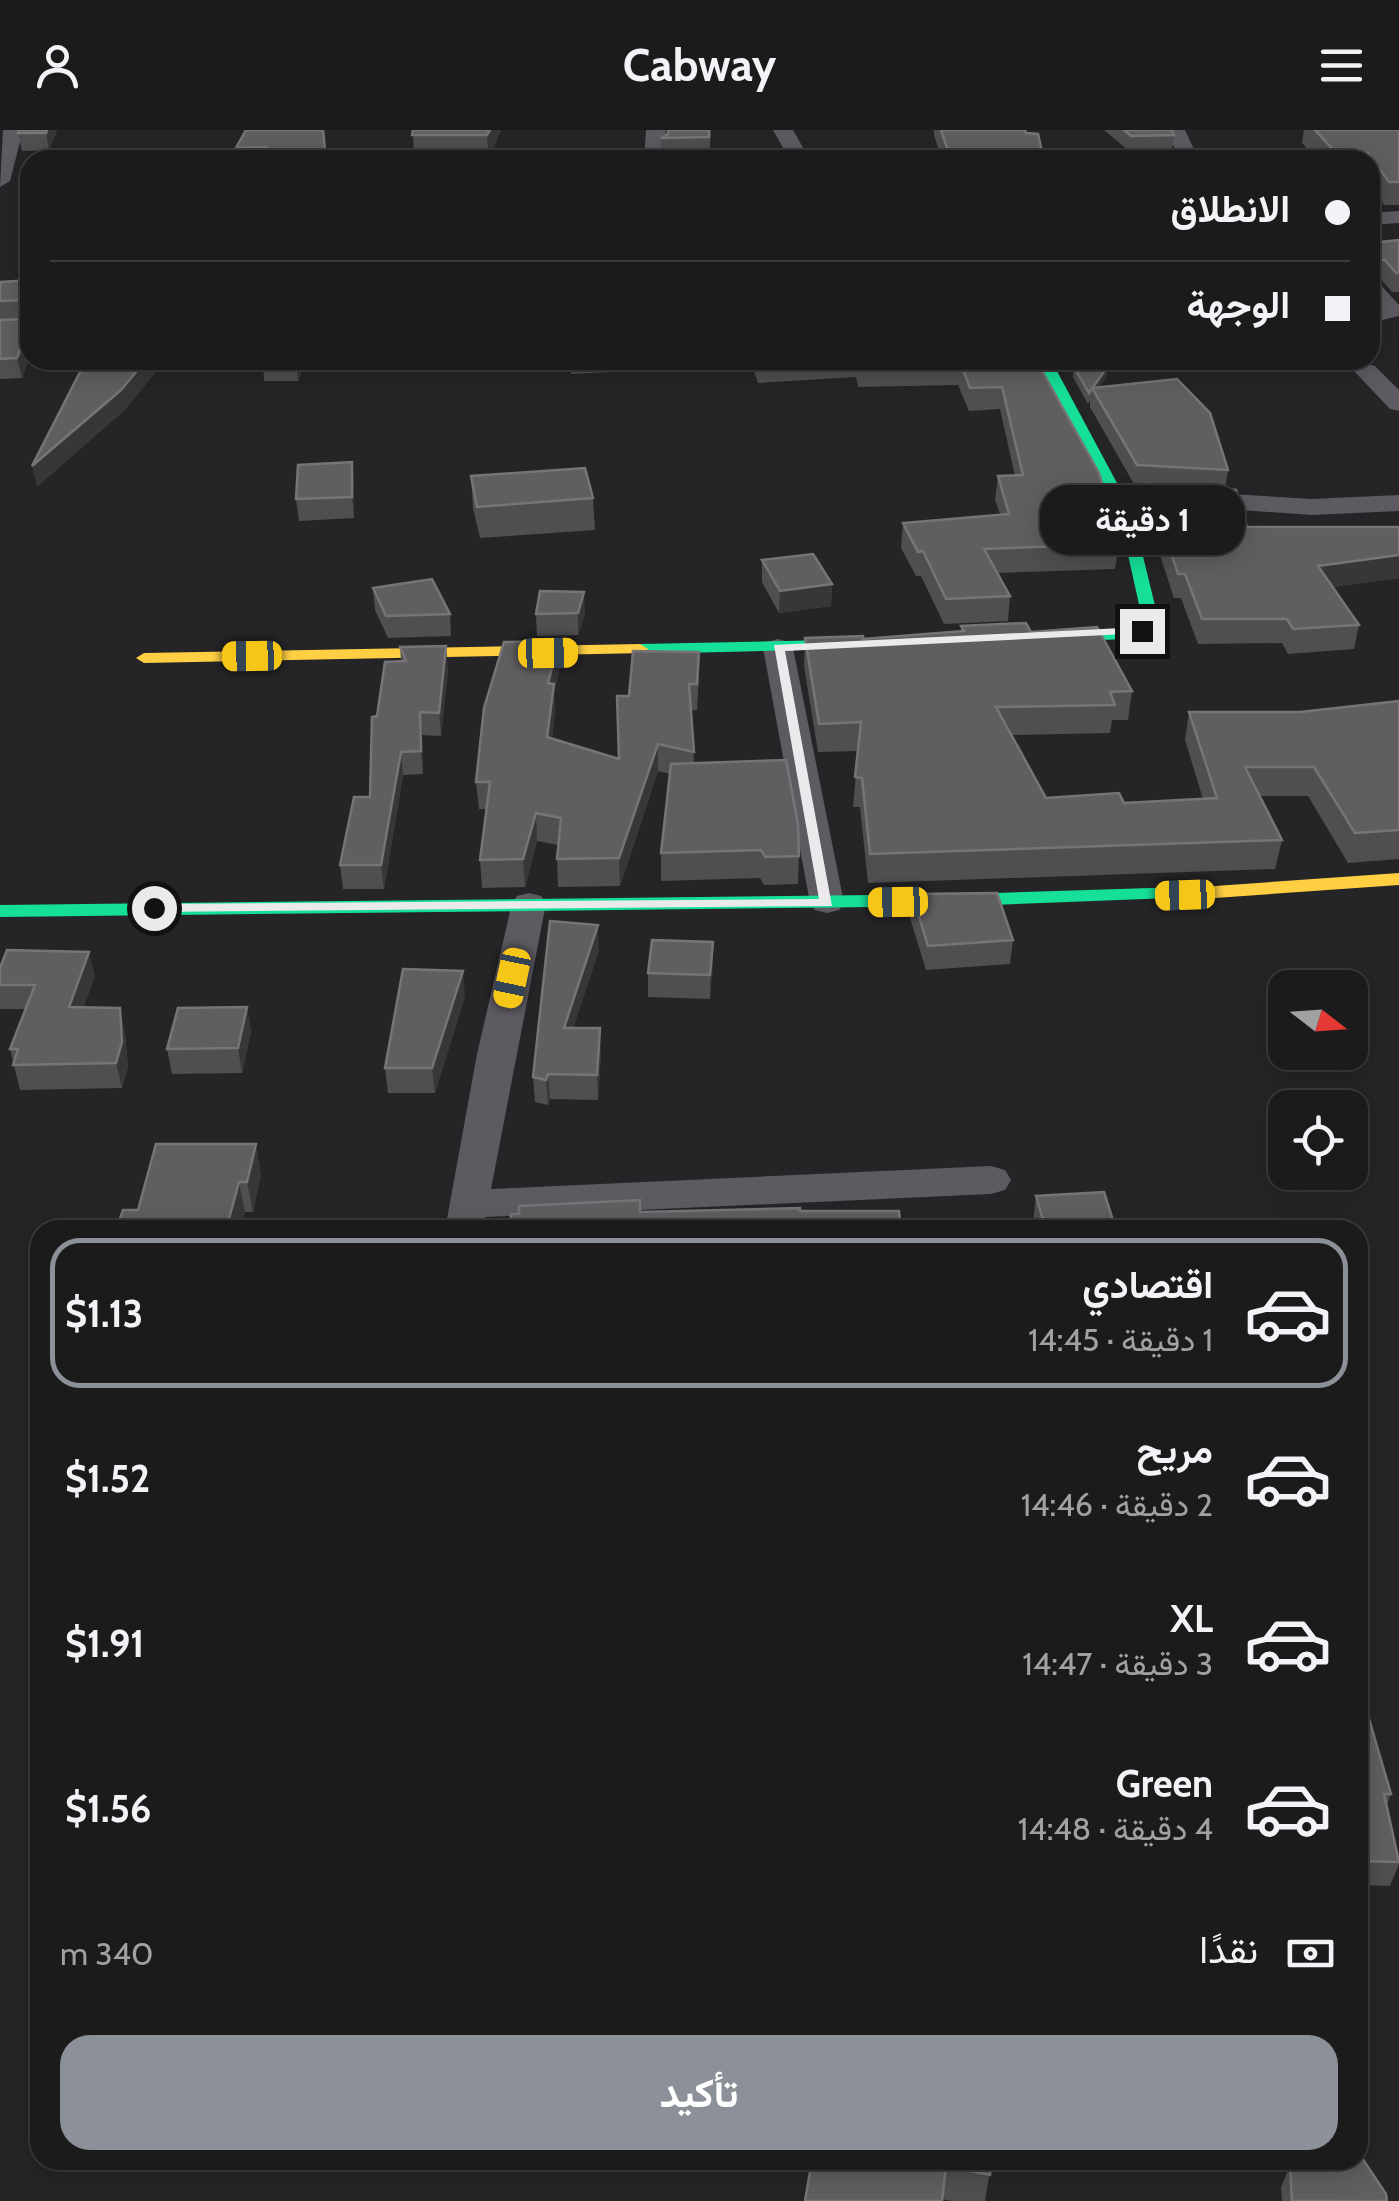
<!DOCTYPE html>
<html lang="ar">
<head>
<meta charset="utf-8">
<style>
  :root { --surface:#1c1b1c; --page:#292829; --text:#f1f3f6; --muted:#a0a1a3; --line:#3a393b; --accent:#8c9099 }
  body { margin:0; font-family:Cabin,Vazirmatn,sans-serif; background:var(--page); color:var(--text); direction:rtl; height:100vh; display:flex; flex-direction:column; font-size:38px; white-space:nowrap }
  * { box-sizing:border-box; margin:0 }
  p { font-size:32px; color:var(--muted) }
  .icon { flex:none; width:55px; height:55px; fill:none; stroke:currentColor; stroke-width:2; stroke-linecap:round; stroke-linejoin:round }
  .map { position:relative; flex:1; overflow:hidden; direction:ltr }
  .side { position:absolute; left:30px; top:1090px; width:1338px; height:950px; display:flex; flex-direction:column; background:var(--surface); border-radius:30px; box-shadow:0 5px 25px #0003,0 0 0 2px var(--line); direction:rtl }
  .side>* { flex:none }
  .banner { position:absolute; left:20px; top:20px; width:1360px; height:220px; border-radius:30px; box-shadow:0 5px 25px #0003,0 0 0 2px var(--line); direction:rtl; display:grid; align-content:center; height:220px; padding:0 30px; background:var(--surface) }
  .needle { width:65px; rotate:107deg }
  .tools { position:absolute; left:1268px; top:840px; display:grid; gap:20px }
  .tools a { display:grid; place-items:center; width:100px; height:100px; border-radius:20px; background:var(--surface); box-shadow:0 5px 25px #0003,0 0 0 2px var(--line); font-size:50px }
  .end { position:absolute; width:45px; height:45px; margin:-22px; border:12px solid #eae9ec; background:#111; box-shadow:0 0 0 5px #111 }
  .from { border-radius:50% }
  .bubble { position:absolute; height:70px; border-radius:30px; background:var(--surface); box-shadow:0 5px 25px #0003,0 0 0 2px var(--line); font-size:32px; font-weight:700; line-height:70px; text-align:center; direction:rtl }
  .car { position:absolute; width:30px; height:60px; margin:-30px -15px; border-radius:12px; box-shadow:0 0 8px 2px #0007; background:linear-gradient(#f5c518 24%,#345 0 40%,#f5c518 0 76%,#345 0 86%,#f5c518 0) }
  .banner b { display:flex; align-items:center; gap:35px; height:95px; font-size:38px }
  .banner b+b { border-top:2px solid var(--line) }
  .banner i { width:25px; height:25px; background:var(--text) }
  ul { padding:18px 0 0; list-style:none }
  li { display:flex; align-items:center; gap:30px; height:150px; margin:0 20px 15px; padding:0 10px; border:5px solid transparent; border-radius:30px }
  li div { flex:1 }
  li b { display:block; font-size:38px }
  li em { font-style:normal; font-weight:700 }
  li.active { border-color:var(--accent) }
  li>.icon { width:90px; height:90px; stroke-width:1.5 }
  .pay { display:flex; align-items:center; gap:25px; height:110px; padding:0 30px; font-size:38px }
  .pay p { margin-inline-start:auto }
  .cta { display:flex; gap:20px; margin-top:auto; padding:20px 30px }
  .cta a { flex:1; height:115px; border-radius:30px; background:var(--accent); color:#fff; font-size:40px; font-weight:700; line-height:115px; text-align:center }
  header { display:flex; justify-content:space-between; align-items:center; height:130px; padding:0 30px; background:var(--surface); font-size:45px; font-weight:700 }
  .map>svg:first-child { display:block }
</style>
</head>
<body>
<header><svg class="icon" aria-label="menu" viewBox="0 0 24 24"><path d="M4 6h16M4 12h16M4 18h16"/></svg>Cabway<svg class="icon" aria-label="person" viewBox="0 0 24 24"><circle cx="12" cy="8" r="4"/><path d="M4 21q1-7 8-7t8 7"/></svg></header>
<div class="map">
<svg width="1399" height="2071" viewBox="0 0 1399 2071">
  <rect width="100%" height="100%" fill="#252426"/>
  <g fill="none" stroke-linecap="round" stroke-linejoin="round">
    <g fill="#5d5a62" fill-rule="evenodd">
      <polygon points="3,0 23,0 10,51 0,57"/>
      <polygon points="646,0 666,0 664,30 644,30"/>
      <polygon points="773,0 793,0 810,30 790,30"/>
      <polygon points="1165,0 1185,0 1199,30 1181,30"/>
      <polygon points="1399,81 1399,93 1370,95 1370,83"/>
      <polygon points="1370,150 1378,152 1399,175 1399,186 1370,193 1370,179 1376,178 1370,171"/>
      <polygon points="1366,234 1375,236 1399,260 1399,281 1390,279 1354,241"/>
      <polygon points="1117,357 1312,369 1399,365 1399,381 1312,385 1108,371 1104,365"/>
      <polygon points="778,509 789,512 793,518 844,773 839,780 827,783 815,780 810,773 763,518 767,512"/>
      <polygon points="529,763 541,766 546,773 491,1059 991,1036 1005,1040 1011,1050 1005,1060 991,1064 486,1087 483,1100 445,1100 477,924 512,773 517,766"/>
    </g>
    <g fill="#16e098" fill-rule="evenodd">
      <polygon points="1037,230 1051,230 1132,381 1158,488 1155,500 1126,509 1028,513 1020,508 1028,503 1124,499 1141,493 1142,488 1125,411 1110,367"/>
      <polygon points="877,509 883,510 883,518 640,524 632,519 640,514"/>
      <polygon points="1215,756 1225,762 1222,766 964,776 0,787 0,775 964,764"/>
    </g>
    <g fill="#ffcf43" fill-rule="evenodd">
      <polygon points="640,514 648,519 646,523 144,533 136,528 144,523"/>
      <polygon points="1399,743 1399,755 1215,768 1205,762 1215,756"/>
    </g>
  </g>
  <g fill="#504e51">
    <polygon points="57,0 49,20 22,21 18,3"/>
    <polygon points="246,0 326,30 237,30 236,18"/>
    <polygon points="413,0 501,0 489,30 414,30"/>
    <polygon points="711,0 709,30 661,30 661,8"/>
    <polygon points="934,0 1025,0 1044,30 942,30 934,5"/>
    <polygon points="1104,0 1172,0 1174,5 1172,20 1129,21"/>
    <polygon points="1304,0 1399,0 1399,75 1384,75 1370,55 1370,30 1318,30 1302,13"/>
    <polygon points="1399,110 1399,162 1392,162 1381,149 1370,148 1370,113"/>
    <polygon points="30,150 30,225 22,248 0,249 0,152"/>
    <polygon points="263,230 306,230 298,251 264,251"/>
    <polygon points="569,230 651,230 651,240 571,244"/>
    <polygon points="750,230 1036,230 1119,414 1115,439 997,443 1010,466 1008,491 944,494 921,446 916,446 901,418 903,393 1000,384 995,370 998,346 1015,346 1000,279 969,281 958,255 858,257 856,247 758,253"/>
    <polygon points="1074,237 1107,246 1099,257 1228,340 1225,359 1247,397 1399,397 1399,448 1333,457 1359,495 1354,519 1288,524 1282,513 1198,514 1181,468 1174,468 1144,377 1148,355 1134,354 1090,277 1090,270 1088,274 1073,247"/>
    <polygon points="352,332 354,353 354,388 299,391 296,369"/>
    <polygon points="471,346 593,368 595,400 480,408 473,378"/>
    <polygon points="762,430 832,454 831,476 779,483 762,452"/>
    <polygon points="373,458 450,484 451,506 388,508 375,480"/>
    <polygon points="536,484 585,484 578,505 537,506"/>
    <polygon points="961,496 1031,502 1132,561 1128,590 1112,590 1110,603 1012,605 1046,668 1124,673 1203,669 1185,610 1189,582 1300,582 1399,571 1399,729 1348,733 1308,666 1260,666 1282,710 1275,739 868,753 860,677 853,677 858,621 818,622 804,536 805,508 863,509 961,502"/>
    <polygon points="559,511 560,537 554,562 555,580 552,608 619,629 629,566 699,548 697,580 691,580 694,633 799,726 798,754 764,755 760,748 661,751 661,723 670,644 658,641 620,756 558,757 557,729 558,715 537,711 525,757 482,758 480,730 487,679 479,679 476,652"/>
    <polygon points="400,517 448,539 441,606 422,605 423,644 403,645 384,759 343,759 340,735 370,667 377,586 401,531"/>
    <polygon points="912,764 1013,810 1010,834 926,840 910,788"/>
    <polygon points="713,812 710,869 648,867 648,843"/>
    <polygon points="599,820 573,898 601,923 598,970 550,969 548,975 535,972 533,947"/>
    <polygon points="0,838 95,846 83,878 125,903 128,937 122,958 20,960 10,919 26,879 0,879"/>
    <polygon points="465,866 435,963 388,963 385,938"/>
    <polygon points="247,877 251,902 242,943 172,944 167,919"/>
    <polygon points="261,1044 253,1082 245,1082 240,1100 116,1100 138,1080"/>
    <polygon points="1036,1066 1116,1100 1035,1100 1033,1092"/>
    <polygon points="1358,1551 1391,1664 1387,1675 1399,1728 1399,1734 1390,1756 1358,1755"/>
    <polygon points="812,2030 992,2030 985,2071 952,2071 942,2069"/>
    <polygon points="1290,2035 1387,2071 1282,2071 1281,2057"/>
  </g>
  <g fill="#383639">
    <polygon points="47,0 57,0 49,20 46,3"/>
    <polygon points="490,0 501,0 489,30 487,5"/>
    <polygon points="30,195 30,225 22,248 17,228"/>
    <polygon points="146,230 166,230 125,280 37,357 32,336"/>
    <polygon points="297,230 306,230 298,251 296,233"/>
    <polygon points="1108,236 1107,246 1095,263 1092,259"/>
    <polygon points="352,332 354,353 354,388 352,367"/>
    <polygon points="1399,425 1399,448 1313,460 1318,436"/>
    <polygon points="832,454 831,476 779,483 780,461"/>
    <polygon points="584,462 585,484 578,505 578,483"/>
    <polygon points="559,511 560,537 554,562 555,580 549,633 548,553"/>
    <polygon points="446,516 448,539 441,606 439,583"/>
    <polygon points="420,582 422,605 423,644 421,621"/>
    <polygon points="658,614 658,641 620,756 619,728"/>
    <polygon points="401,622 403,645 384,759 381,735"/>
    <polygon points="536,683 537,711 525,757 523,729"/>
    <polygon points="598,795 599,820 565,923 564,898"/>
    <polygon points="713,812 713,837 710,869 710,845"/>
    <polygon points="89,822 95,846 75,902 69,877"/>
    <polygon points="463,841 465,866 435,963 432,938"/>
    <polygon points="247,877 251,902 242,943 238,918"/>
    <polygon points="120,878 125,903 128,937 122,958 116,933"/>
    <polygon points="600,898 601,923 598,970 597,945"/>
    <polygon points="548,944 550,969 548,975 546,950"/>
    <polygon points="256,1014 261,1044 253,1082 247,1052"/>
    <polygon points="239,1052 245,1082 240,1100 226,1100"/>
  </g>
  <g fill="#605e61" stroke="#767477" stroke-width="2.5">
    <polygon points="19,0 47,0 46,3 18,3"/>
    <polygon points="246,0 323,0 326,30 267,30 267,17 236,18"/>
    <polygon points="413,0 490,0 487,5 412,5"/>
    <polygon points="668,0 709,0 709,7 661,8 668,4"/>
    <polygon points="941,0 1025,0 1026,3 1038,4 1044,30 951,30"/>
    <polygon points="1124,0 1172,0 1174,5 1131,6"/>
    <polygon points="1315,0 1399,0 1399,52 1389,52 1368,23 1337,24"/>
    <polygon points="1399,110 1399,143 1396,143 1385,130 1370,128 1370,113"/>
    <polygon points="30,150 30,195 17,228 0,229 0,190 29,189 29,170 0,171 0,152"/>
    <polygon points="90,230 146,230 121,260 32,336 79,244"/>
    <polygon points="263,230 297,230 296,233 262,233"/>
    <polygon points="858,230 1036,230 1099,343 1119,414 984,419 1010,466 946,469 923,421 918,422 903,393 1009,384 998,346 1023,345 1002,257 970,258 960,232 859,235"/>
    <polygon points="1108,236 1089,263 1074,237"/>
    <polygon points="1177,249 1210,283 1228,340 1137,335 1092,258"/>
    <polygon points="352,332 352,367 296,369 298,335"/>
    <polygon points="585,338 593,368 477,377 471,346"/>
    <polygon points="1148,354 1236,360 1247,397 1399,397 1399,425 1318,436 1359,495 1293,499 1287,489 1202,489 1185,444 1178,444"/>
    <polygon points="813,424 832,454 780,461 762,430"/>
    <polygon points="432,449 450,484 386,486 373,458"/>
    <polygon points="540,461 584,462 578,483 536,484"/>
    <polygon points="1026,493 1031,502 1097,497 1132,561 1110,562 1115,575 996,577 1046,668 1119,663 1124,673 1217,668 1189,582 1300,582 1399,571 1399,700 1355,703 1314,637 1245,637 1282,710 870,724 862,648 855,647 861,592 819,594 805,508 863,506 863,509 964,501 961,496"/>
    <polygon points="559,511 548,553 554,554 547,607 619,629 617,566 629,566 633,521 699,522 697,554 689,554 694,622 658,614 619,728 557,729 561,688 536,683 523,729 480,730 490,652 476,652 484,578 504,512"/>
    <polygon points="446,516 439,583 420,582 421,621 401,622 381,735 340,735 354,667 370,667 372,587 377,586 385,532 406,531 400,517"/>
    <polygon points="786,630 798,694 799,726 765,727 761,720 661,723 671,634"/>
    <polygon points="997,763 1013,810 928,816 912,764"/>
    <polygon points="550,791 598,795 564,898 600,898 597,945 548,944 546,950 533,947"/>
    <polygon points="652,810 713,812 710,845 648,843"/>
    <polygon points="7,820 89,822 69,877 120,878 122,912 116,933 13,935 18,919 10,919 35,855 0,855 0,838"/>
    <polygon points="403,839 463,841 432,938 385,938"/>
    <polygon points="247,877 238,918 167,919 178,878"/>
    <polygon points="156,1014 256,1014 247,1052 239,1052 226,1100 116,1100 123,1080 138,1080"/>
    <polygon points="1104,1062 1116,1100 1046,1100 1036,1066"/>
    <polygon points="640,1070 640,1082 800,1078 800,1081 899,1081 901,1100 510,1100 511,1084 519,1084 519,1076"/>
    <polygon points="291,1090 421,1095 420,1100 288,1100"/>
    <polygon points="1358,1551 1391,1664 1384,1664 1399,1732 1358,1731"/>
    <polygon points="1358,2022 1386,2064 1387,2071 1292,2071 1290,2035 1297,2030 1358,2030"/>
    <polygon points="812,2030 992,2030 990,2045 946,2036 942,2071 805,2071"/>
  </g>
  <polygon fill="#eae9ec" points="1142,497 1146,503 785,521 832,776 154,782 147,778 154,774 819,769 774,515"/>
</svg>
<div class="tools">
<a><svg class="needle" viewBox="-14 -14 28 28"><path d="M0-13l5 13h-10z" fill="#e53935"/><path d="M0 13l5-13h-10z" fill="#a0a1a3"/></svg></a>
<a><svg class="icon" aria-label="locate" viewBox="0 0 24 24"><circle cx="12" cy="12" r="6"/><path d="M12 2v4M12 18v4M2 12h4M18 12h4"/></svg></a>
</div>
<i class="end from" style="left:154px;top:778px"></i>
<i class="end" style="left:1142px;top:501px"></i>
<div class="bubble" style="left:1040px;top:355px;width:205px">1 دقيقة</div>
<i class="car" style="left:548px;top:523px;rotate:89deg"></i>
<i class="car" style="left:252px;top:526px;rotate:269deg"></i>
<i class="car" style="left:1185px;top:765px;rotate:268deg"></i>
<i class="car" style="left:898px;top:772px;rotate:269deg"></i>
<i class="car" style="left:512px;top:848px;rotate:192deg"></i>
<div class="banner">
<b><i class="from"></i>الانطلاق</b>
<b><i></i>الوجهة</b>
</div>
<section class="side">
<ul>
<li class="active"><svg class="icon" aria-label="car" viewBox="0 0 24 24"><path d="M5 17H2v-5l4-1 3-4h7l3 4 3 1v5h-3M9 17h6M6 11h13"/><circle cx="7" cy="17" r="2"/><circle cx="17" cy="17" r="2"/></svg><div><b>اقتصادي</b><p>1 دقيقة · 14:45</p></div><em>$1.13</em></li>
<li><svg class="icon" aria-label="car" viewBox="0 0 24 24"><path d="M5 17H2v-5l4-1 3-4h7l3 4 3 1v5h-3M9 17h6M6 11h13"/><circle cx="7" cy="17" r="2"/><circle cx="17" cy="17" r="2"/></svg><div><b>مريح</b><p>2 دقيقة · 14:46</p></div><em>$1.52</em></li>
<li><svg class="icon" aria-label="car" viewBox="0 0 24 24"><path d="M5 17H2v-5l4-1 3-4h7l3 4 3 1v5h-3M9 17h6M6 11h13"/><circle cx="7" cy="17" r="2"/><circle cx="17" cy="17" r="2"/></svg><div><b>XL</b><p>3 دقيقة · 14:47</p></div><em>$1.91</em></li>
<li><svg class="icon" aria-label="car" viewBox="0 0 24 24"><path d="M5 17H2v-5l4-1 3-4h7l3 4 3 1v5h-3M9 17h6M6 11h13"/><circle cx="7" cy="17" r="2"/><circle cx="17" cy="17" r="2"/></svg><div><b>Green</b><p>4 دقيقة · 14:48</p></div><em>$1.56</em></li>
</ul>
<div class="pay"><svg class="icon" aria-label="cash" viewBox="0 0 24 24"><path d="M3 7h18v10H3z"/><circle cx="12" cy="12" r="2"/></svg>نقدًا<p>340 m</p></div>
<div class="cta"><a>تأكيد</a></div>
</section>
</div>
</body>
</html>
